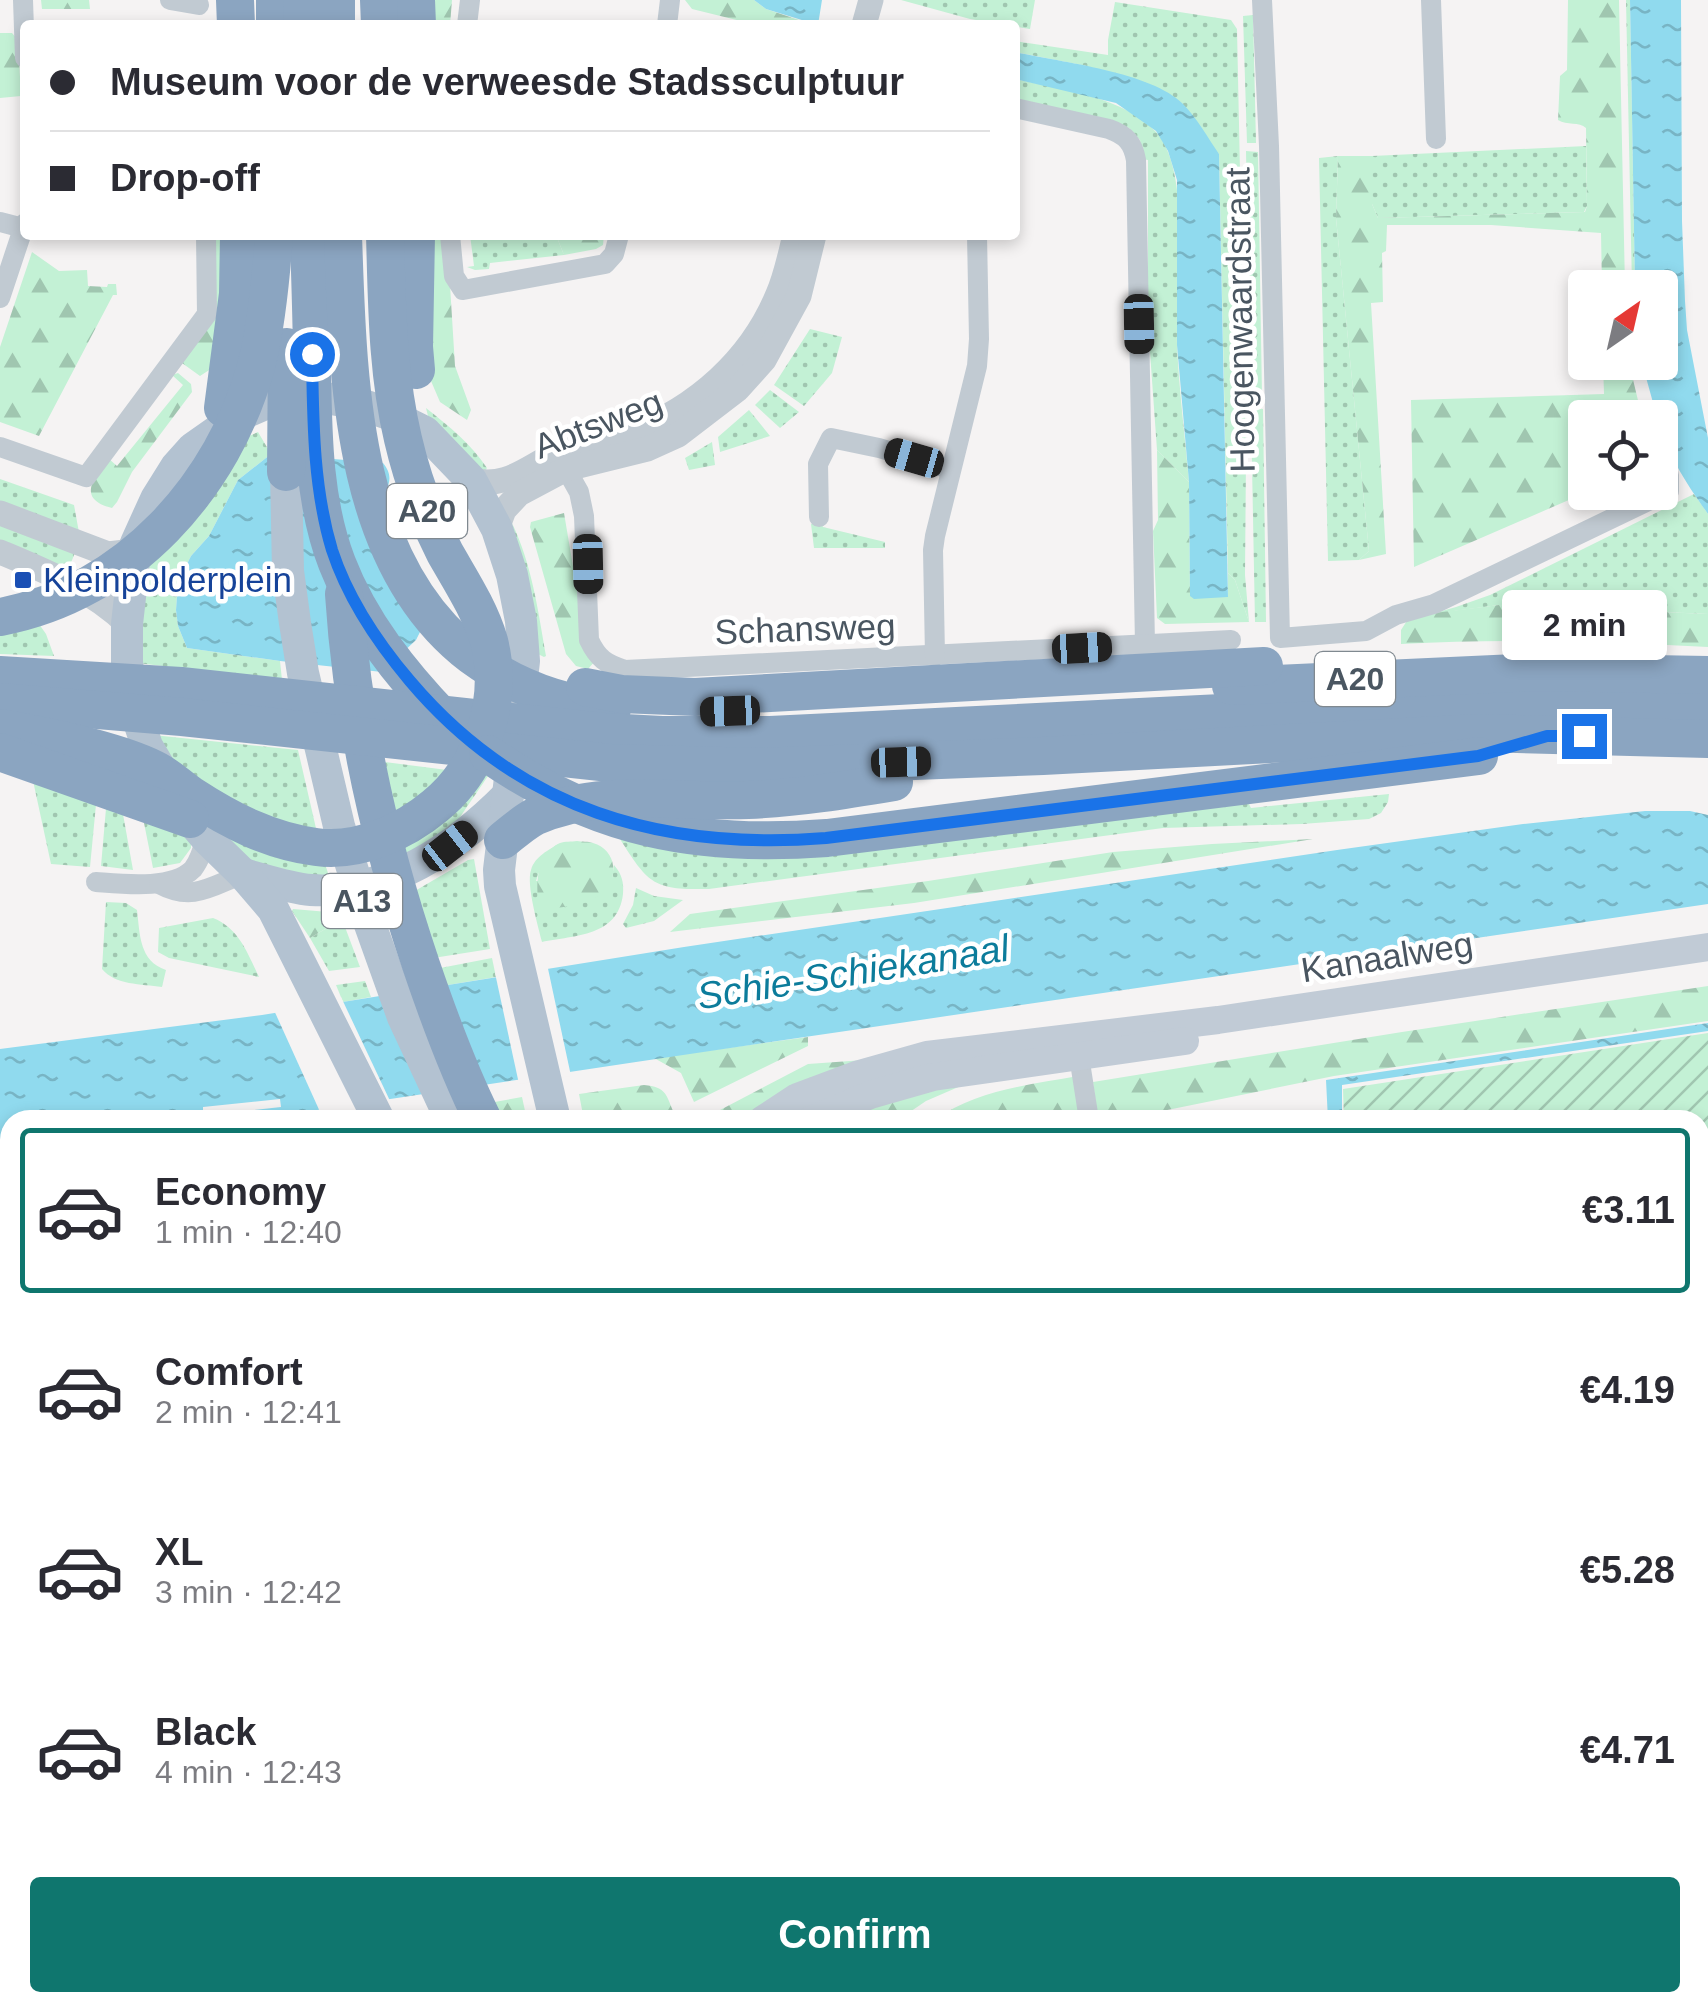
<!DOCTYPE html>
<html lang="en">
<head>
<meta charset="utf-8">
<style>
  :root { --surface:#fff; --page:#f2f2f3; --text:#2b2b33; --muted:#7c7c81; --line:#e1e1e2; --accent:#0f766e }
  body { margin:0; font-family:Arial,sans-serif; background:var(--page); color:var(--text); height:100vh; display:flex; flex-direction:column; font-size:38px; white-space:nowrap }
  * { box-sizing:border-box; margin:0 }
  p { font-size:32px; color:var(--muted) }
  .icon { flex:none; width:55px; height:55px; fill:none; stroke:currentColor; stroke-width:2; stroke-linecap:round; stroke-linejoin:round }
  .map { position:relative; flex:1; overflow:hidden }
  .panel { position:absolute; left:0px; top:1110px; width:1710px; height:902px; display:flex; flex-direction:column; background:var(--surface); border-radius:30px 30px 0 0; box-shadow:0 5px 15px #0003 }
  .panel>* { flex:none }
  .top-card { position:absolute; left:20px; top:20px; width:1000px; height:220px; border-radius:10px; box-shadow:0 5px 15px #0003; display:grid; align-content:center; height:220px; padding:0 30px; background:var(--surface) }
  .needle { width:65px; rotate:34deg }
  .buttons { position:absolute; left:1568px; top:270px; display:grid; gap:20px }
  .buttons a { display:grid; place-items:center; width:110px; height:110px; border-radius:10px; background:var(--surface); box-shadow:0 5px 15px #0003; font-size:50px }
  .end { position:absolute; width:45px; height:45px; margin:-22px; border:12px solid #1a73e8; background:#fff; box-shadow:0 0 0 5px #fff }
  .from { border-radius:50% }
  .bubble { position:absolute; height:70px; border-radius:10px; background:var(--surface); box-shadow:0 5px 15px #0003; font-size:32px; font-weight:800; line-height:70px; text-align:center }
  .car { position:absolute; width:30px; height:60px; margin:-30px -15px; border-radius:12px; box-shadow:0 0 8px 2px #0007; background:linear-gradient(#222 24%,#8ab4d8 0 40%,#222 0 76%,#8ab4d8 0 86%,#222 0) }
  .top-card b { display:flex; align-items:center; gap:35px; height:95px; font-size:38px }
  .top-card b+b { border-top:2px solid var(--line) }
  .top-card i { width:25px; height:25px; background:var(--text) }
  ul { padding:18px 0 0; list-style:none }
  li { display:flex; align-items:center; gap:30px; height:165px; margin:0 20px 15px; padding:0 10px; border:5px solid transparent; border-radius:10px }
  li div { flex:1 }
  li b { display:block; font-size:38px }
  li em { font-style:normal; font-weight:800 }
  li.current { border-color:var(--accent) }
  li>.icon { width:90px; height:90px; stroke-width:1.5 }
  .action { display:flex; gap:20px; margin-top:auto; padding:20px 30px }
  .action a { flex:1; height:115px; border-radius:10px; background:var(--accent); color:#fff; font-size:40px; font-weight:800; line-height:115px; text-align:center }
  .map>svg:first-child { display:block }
</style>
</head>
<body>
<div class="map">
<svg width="1708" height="2012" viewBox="0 0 1708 2012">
  <defs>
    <pattern id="grass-dots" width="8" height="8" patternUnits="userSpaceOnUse" patternTransform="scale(2.5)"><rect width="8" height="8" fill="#c3f1d5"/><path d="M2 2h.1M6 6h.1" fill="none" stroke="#a0c6b0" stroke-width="1.8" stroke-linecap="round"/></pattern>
    <pattern id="forest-firs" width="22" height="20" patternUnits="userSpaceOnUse" patternTransform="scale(2.5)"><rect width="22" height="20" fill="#c3f1d5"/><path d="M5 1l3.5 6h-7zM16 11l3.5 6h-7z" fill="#a0c6b0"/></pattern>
    <pattern id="garden-furrows" width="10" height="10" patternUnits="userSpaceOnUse" patternTransform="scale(2.5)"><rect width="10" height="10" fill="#c3f1d5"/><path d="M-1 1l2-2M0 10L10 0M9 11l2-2" fill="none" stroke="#a0c6b0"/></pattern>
    <pattern id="water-ripples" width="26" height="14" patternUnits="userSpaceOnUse" patternTransform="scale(2.5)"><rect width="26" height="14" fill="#90daee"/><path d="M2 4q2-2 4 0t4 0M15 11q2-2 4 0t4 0" fill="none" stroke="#78b4c4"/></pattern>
  </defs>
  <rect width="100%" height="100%" fill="#f5f3f3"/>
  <polygon fill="#fdf9ef" points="0,1885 10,1894 10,2002 189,2003 204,2012 0,2012"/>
  <g fill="url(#grass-dots)">
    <polygon points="901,0 1035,0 1030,29 970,19"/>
    <polygon points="1626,0 1630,0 1635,288 1632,287"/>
    <polygon points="1115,2 1231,20 1237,29 1246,457 1245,575 1249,622 1235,580 1228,573 1219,154 1087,66 1015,52 1015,41 1108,55 1108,40"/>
    <polygon points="1253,15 1256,143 1247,143 1243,16"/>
    <path d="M1015,79C1060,89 1126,97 1157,133C1192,174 1176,289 1177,344C1179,390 1185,436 1189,482L1157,450L1148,324L1154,323L1153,316H1148V160L1142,159L1140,140L1129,128L1015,99Z"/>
    <polygon points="1586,146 1587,206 1584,212 1378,218 1372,204 1372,156"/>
    <polygon points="1246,151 1258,152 1262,396 1256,396 1256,408 1263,409 1266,622 1255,622"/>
    <polygon points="1338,156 1336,218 1369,551 1359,560 1328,561 1319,158"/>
    <polygon points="470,235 556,235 564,255 490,263 489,269 475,270 467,267 474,266"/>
    <polygon points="810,329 842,337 832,373 804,406 774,385"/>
    <polygon points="770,390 799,412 780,428 755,405"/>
    <path d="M426,408C450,427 470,443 487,468L484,472L428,416Z"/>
    <polygon points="749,410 770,436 720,452 718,437"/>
    <polygon points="258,432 271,454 238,480 209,536 191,556 178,582 176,610 178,626 187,648 280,661 282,680 137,663 142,566 247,437"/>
    <polygon points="712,442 715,465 689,470 685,458"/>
    <polygon points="0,479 74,505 80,538 0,507"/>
    <polygon points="1694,494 1708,514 1708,614 1499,605 1431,614 1456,607 1490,595"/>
    <polygon points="0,521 76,550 67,573 0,546"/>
    <path d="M512,523C532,565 538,610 546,656L544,657L538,654Z"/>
    <polygon points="821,523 823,527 885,542 885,548 814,548 811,524"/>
    <polygon points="39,624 46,634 54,656 0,654 0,626"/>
    <polygon points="153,735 298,750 318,837 279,830 168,770"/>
    <polygon points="377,761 455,771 389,823"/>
    <polygon points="483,773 488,776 458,820 399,862 396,850"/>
    <polygon points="32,776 97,794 90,867 51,864"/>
    <path d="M1389,794L1388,802L1381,813L1369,819L1302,824L1163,828L709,889C654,890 649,885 620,839L678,852L1248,802L1251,808Z"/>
    <polygon points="107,797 121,803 133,870 101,866"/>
    <polygon points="141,808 191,839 191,848 180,863 153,868"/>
    <polygon points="211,831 325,864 332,885 256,866"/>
    <path d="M560,843C547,855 541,865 536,881L612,878L614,865C622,874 624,883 623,894C618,937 575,935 542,942C538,926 526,884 531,870C535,856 549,850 560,843Z"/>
    <polygon points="474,859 490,949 427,959 408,895 468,860"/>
    <polygon points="636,888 654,896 683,900 654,921 626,928 623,924 633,905"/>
    <path d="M106,902L126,903L137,910C140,934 139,961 166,970L162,987C141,984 115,985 102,969Z"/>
    <path d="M213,918C239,928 248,954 259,977L169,958L158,952L159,928Z"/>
    <polygon points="342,919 360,967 329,971 310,938"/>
    <polygon points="492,958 496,977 436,987 430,970"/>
    <polygon points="365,981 371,997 343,1002 336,985"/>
    <polygon points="10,1353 10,1411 0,1414 0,1355"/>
    <polygon points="10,1660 10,1812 0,1794 0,1666"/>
    <polygon points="1708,1928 1708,2004 1698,2012 1629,2012 1639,2003 1700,2002 1700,1936"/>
    <polygon points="243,2002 354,2003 352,2005 358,2012 242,2012 249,2007"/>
    <polygon points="439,2002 442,2005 441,2012 393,2012 384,2003"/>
    <polygon points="1108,2002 1118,2012 479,2012 477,2003"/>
    <polygon points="1442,2003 1469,2003 1477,2007 1504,2003 1564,2003 1555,2012 1433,2012"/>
  </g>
  <g fill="url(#forest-firs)">
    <polygon points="41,0 89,0 90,9 42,9"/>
    <polygon points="433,0 452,0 450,25 434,25"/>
    <polygon points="685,0 754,0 766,9 814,25 757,25 692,9"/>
    <path d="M1568,0H1619L1625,287H1602L1601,233L1491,225H1387L1386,251L1382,253L1383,302L1371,303L1386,554L1359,560L1369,551L1336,218L1338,156H1372V204L1378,218L1585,212L1587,206L1586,128C1579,121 1567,126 1558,120L1560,76L1567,70Z"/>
    <polygon points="0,33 12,33 18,40 21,96 0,98"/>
    <polygon points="213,235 223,235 220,363 200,376 182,363 213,318"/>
    <polygon points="433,235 444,235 450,285 455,366 471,410 467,420 440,402 431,381 423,379"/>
    <polygon points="556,235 604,235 603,245 596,249 564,255"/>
    <polygon points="32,252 59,271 87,270 88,286 107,287 108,284 116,284 117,295 113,295 39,436 0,422 0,347"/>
    <polygon points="1603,363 1629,363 1642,417 1585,418 1585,493 1414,567 1411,400 1604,394"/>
    <path d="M178,373L191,384L192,392L132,472L117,502L112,508C77,499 93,479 108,458L117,466L183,385L172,375Z"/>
    <polygon points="1157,450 1189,482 1190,596 1228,597 1228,573 1235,580 1249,622 1165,624 1157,618 1153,531 1158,520"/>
    <polygon points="564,513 578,596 596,660 588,669 576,666 566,654 530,527 531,522"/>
    <path d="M1499,605L1708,614V647C1606,642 1503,638 1401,644V630L1410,616Z"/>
    <polygon points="1313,839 914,903 670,932 690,914 928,881 1113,852 1212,844"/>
    <path d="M577,841C582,842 588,841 593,843C617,850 620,879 601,894C586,907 559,907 540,910C535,888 535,854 560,843C565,841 571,842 577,841Z"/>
    <polygon points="293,909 340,913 342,919 310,938 292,911"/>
    <polygon points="1708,986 1708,1021 1334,1076 1118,1120 1098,1120 1093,1082 1402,1032"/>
    <polygon points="808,1037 808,1046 694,1102 681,1073 654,1058"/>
    <polygon points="892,1058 767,1120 701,1120 808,1064"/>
    <path d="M1078,1076L1084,1120H935C976,1090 1029,1085 1078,1076Z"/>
    <polygon points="944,1082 963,1085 926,1101 898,1120 841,1120"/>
    <path d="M644,1085C667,1087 666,1095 674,1113L661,1120H584L579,1094Z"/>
    <polygon points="522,1097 527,1120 498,1120 489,1103"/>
  </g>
  <g fill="url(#garden-furrows)">
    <polygon points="1708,1033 1708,1560 1700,1560 1700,1120 1344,1120 1343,1089"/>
    <polygon points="10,1597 10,1661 0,1667 0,1603"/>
  </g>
  <polygon fill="#c3f1d5" points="1700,1594 1708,1594 1708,1683 1700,1682"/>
  <g fill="url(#water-ripples)">
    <polygon points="754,0 822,0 818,25 766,9"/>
    <path d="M1630,0H1681L1682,221L1685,301L1687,330L1708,438V514C1691,490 1661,447 1660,418L1657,417L1642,363L1660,362V288L1635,287Z"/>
    <path d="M1015,52C1060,62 1152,72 1183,104C1197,118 1208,138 1219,154L1228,597L1194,599L1190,596L1189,482L1177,345V180L1168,151L1156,131L1116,103L1015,79Z"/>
    <path d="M271,454L383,463C391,473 391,480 386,492L422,628L416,640L382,672L280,661L187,648L178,626L176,610L178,582L191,556L209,536L238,480Z"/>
    <path d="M1645,811H1690L1708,815V904C1227,975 745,1045 264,1118L243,1120H10V1151L0,1153V1049L262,1015L684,947L1337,850L1523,824Z"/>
    <polygon points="1708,1023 1708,1031 1342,1085 1342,1120 1328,1120 1326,1080"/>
    <polygon points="10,1176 10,1353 0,1355 0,1178"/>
  </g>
  <g fill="#f5f3f3">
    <polygon points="547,964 571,1076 519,1084 495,973"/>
    <polygon points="341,997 391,1103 321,1114 273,1008"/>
    <polygon points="280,1099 281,1107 203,1116 203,1107"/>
  </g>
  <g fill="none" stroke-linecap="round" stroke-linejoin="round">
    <g stroke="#c1cad2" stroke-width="20">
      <polyline points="23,0 25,58"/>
      <polyline points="170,0 199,5"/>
      <polyline points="1262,0 1269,146 1280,638 1366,631 1396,615 1434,604 1669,491 1669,475"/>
      <polyline points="1431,0 1436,139"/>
      <polyline points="467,25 470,0"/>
      <polyline points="667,25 670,0"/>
      <path d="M1015,108L1109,129C1126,135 1133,143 1136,160L1145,645"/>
      <polyline points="0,222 23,228"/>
      <polyline points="450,235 454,276 463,290 605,264 614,254 619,235"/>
      <polyline points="0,298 25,223"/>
      <polyline points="0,447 86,477 207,314 206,235"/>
      <path d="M561,460L579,492L584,516L589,640C598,659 606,664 625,670L1231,640"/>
      <polyline points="819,517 818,464 831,438 879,448 950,469"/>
      <polyline points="935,656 933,550 935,536 977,366 979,339 977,235"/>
      <path d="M96,882C123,884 172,890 193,869C200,860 203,849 206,838"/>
      <path d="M159,884C192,902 210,887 243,874"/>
      <polyline points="1077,1043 1089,1120"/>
      <polyline points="1700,1785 1708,1777"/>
      <polyline points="0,1823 10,1841"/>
      <polyline points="0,1911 10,1903"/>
      <polyline points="235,2002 235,2003"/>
      <polyline points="1426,2012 1435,2002"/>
    </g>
    <g stroke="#c1cad2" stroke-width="25">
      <polyline points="864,25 871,0"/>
      <path d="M471,480C507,489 525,468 556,454C580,444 607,442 631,433C696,408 751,360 778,294C786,276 790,255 795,235"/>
      <polyline points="0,513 108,554 125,552 132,546"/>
      <polyline points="497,529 504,510 519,494 566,469 647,449 678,435 738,389 764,360 799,296 814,235"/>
      <path d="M0,552C43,570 93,590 127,624"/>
      <polyline points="0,1512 10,1507"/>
      <polyline points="0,1543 10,1537"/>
    </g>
    <g stroke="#c1cbd6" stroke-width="28">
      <polyline points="762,1120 797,1097 856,1075 927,1055 1218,1020 1708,947"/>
      <polyline points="811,1120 870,1095 933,1077 1185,1041"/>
    </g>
    <g stroke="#b3c2d1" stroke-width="32">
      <polyline points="286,472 288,571 295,623 303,673 339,826 368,919 403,1017 451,1120"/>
      <path d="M243,874C266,880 288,888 311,890C387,895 457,847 508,795"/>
      <polyline points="379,1120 273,909 243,874 206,838 190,819 147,746 131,698 127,662 127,624 136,543 156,499 176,467 193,448 240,415 274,400 320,397 360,404 389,414 425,432 471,480 497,529 512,575 521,621 524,661 499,870 500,886 555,1120"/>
      <polyline points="1167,2002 1177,2012"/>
      <polyline points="1228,2002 1238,2012"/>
      <polyline points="1331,2002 1338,2012"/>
    </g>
    <g stroke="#8ba5c1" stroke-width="38">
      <polyline points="235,0 236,25"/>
      <polyline points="275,0 275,25"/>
      <polyline points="302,0 303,25"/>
      <polyline points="336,0 336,25"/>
      <polyline points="379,0 380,25"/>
      <polyline points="416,0 417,25"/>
      <path d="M309,235C310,279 312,322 312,366C313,431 313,501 337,563C360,623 401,674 445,720"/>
      <path d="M343,235C348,376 349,562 472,656C514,687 560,704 612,709"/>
      <polyline points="416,370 414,347 416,235"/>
      <polyline points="223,408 238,294 239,235"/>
      <polyline points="286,472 287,347"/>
      <path d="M344,594C352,721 380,844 421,965C439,1018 458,1070 483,1120"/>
      <path d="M0,617C128,593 224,486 257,363C267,321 271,278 274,235"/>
      <polyline points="0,675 181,686 604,732 662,735 770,735 1529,698 1708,703"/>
      <polyline points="1231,686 1535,672 1708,675"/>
      <polyline points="585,687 621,694 695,697 1264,666"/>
      <polyline points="0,702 182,717 610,763 759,767 1043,756 1479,733 1708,739"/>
      <path d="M0,728C46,736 113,749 154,769C167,775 179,787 191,795C231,821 270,841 316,847C358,853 404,832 435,806C482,768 504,700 489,641C480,610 461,581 445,553C427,518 412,478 403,439C387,372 387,303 385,235"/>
      <polyline points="0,752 190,819"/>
      <path d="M488,754C596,829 697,848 827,838L1479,756"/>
      <path d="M503,840C513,832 523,823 534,817C601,787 678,803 748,800C798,798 846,790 894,782"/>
      <polyline points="1263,2002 1273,2012"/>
    </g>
    <g stroke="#b5b8bd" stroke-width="9">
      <g id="rail">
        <polyline points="1700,1901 1708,1893"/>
        <polyline points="1589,2012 1598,2002"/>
      </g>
    </g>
    <use href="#rail" stroke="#fff" stroke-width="5" stroke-dasharray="15" stroke-linecap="butt"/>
  </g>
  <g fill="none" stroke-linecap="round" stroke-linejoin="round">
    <path stroke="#1a73e8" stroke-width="12" d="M312,354C313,419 313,487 332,550C348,599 377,642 410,681C519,810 662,851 826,838L1478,756L1547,736H1584"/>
  </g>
  <rect fill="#1a4fb4" stroke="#fff" stroke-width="4" x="13" y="570" width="20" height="20" rx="5"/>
  <g text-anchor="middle" stroke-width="9" stroke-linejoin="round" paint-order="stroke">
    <g fill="#fff" stroke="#808990" stroke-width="2.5">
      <rect x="387" y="484" width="80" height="54" rx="8"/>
      <rect x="1315" y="652" width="80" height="54" rx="8"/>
      <rect x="322" y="874" width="80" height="54" rx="8"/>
    </g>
    <g font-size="32" font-weight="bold" fill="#4a5661">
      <text x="427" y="522">A20</text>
      <text x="1355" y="690">A20</text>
      <text x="362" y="912">A13</text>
    </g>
    <g font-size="35" fill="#4a5661" stroke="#fff">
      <text transform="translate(1240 320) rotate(-91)" y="12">Hoogenwaardstraat</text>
      <text transform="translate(598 424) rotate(-21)" y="12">Abtsweg</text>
      <text transform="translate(805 629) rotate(-2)" y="12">Schansweg</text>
      <text transform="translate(1387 957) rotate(-9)" y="12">Kanaalweg</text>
    </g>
    <g font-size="35" fill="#164399" stroke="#fff" text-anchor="start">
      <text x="43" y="592">Kleinpolderplein</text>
    </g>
    <g font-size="38" font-style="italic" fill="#0c7c9b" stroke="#fff">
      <text transform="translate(853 972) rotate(-9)" y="13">Schie-Schiekanaal</text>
    </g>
  </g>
</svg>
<div class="buttons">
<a><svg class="needle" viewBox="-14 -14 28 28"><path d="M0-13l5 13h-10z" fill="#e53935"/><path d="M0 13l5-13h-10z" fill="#7c7c81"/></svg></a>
<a><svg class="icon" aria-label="locate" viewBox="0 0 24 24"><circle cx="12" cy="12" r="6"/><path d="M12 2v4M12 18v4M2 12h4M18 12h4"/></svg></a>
</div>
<i class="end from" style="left:312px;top:354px"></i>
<i class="end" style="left:1584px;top:736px"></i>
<div class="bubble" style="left:1502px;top:590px;width:165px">2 min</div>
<i class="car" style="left:1139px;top:324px;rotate:179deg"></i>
<i class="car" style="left:914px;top:458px;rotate:286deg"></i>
<i class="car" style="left:588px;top:564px;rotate:179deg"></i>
<i class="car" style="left:1082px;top:648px;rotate:87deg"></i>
<i class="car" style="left:730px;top:711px;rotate:268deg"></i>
<i class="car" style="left:901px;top:762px;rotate:88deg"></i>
<i class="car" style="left:450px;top:846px;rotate:52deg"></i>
<div class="top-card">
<b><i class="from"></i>Museum voor de verweesde Stadssculptuur</b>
<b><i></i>Drop-off</b>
</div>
<section class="panel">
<ul>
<li class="current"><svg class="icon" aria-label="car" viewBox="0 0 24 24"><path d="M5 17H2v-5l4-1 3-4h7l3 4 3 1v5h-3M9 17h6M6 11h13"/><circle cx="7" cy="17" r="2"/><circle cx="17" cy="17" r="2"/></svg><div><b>Economy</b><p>1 min · 12:40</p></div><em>€3.11</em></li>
<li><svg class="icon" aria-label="car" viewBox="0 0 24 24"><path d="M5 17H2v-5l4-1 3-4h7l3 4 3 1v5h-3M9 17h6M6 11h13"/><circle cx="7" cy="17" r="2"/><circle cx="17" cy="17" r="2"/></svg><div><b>Comfort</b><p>2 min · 12:41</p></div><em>€4.19</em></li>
<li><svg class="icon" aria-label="car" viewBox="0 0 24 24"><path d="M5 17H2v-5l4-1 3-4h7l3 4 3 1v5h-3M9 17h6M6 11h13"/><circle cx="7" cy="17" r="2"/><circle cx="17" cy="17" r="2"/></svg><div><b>XL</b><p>3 min · 12:42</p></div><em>€5.28</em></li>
<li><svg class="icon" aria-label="car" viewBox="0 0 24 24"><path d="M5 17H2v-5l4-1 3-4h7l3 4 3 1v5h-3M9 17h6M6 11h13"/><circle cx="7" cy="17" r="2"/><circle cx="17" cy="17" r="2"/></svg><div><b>Black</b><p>4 min · 12:43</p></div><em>€4.71</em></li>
</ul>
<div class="action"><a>Confirm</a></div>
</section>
</div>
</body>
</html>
